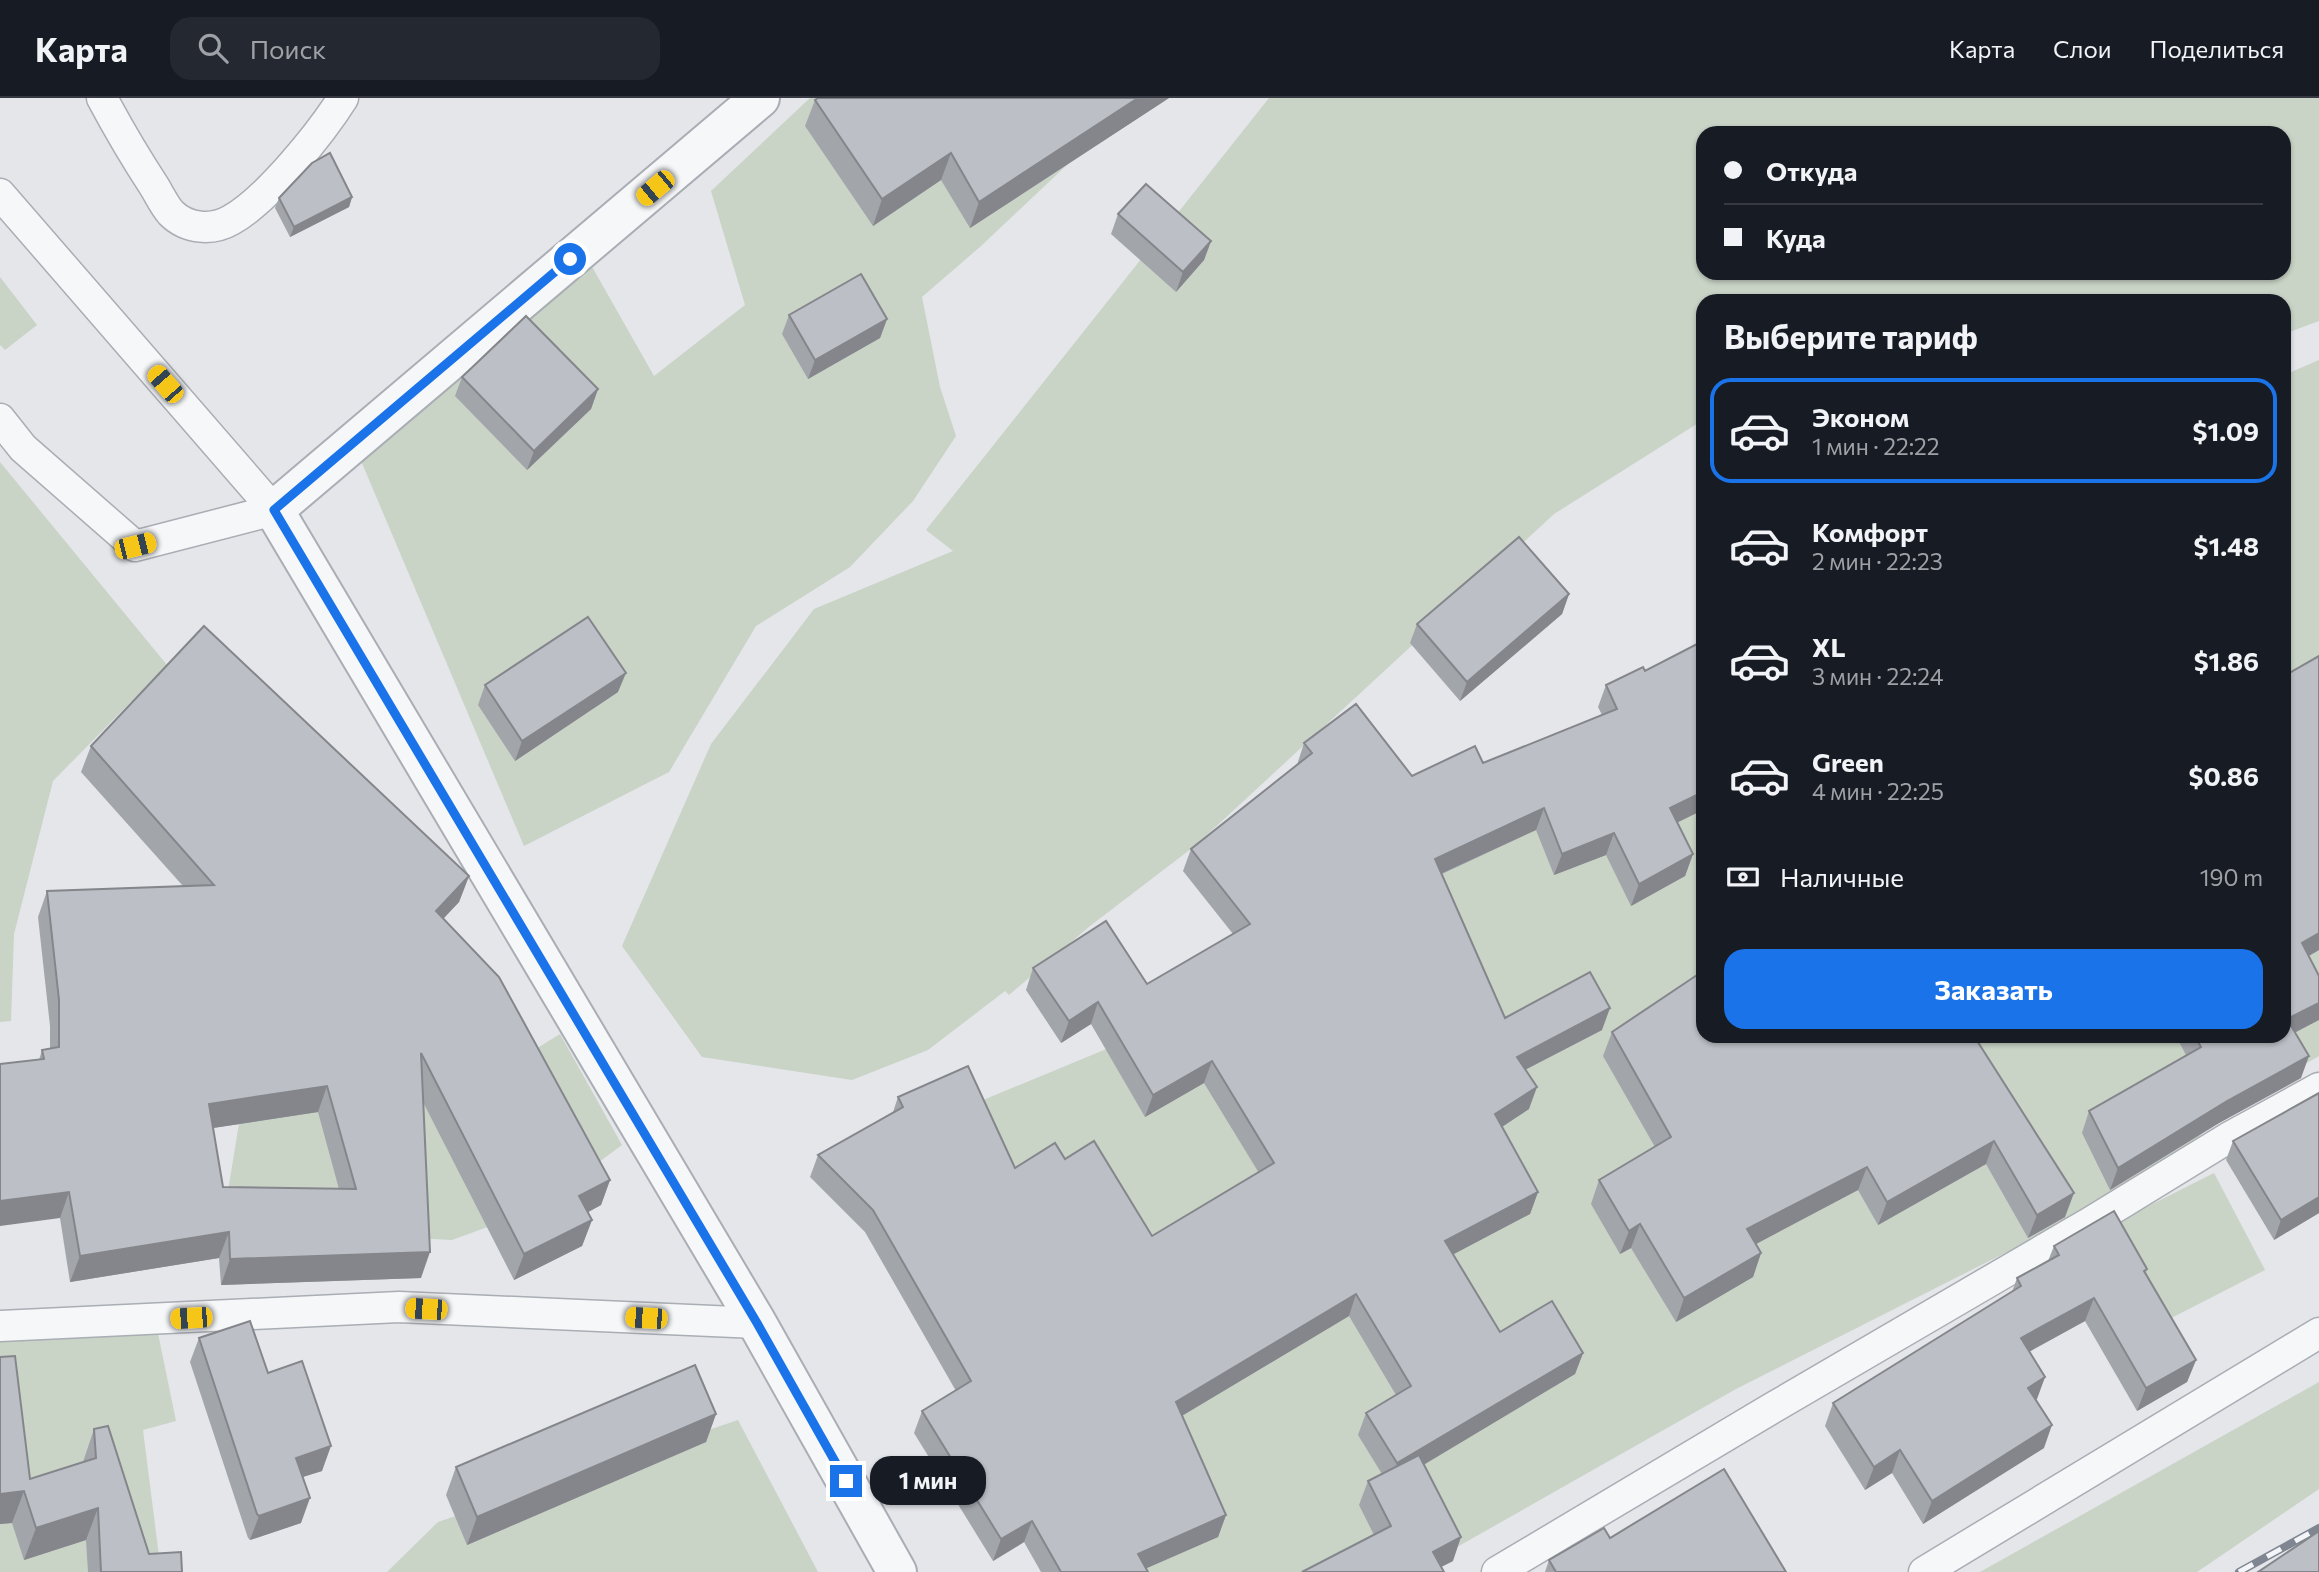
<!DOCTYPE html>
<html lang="ru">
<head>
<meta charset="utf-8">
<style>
  :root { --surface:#171b24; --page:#242831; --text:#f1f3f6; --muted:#9ea1a6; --line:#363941; --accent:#1a73e8 }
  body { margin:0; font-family:Commissioner,sans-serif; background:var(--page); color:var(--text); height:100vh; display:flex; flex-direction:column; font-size:26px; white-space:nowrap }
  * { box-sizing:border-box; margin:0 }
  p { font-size:23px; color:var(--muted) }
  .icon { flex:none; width:38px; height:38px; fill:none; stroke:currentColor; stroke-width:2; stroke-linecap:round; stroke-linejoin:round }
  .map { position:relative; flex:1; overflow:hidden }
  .panel { position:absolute; left:1696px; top:196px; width:595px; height:749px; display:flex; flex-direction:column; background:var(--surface); border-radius:21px; box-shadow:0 2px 5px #0004 }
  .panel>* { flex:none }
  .hud { position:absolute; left:1696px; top:28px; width:595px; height:154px; border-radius:21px; box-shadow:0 2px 5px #0004; display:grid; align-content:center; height:154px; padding:0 28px; background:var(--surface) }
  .end { position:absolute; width:32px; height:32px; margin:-16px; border:9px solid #1a73e8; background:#fff; box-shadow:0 0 0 4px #fff }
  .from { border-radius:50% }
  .bubble { position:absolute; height:49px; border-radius:21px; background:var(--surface); box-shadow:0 2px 5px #0004; font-size:23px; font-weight:700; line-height:49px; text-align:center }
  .car { position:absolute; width:21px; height:42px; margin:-21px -10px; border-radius:9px; box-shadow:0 0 5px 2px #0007; background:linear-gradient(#f5c518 24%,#345 0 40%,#f5c518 0 76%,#345 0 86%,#f5c518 0) }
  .hud b { display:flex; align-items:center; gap:24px; height:66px; font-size:26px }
  .hud b+b { border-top:2px solid var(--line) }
  .hud i { width:18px; height:18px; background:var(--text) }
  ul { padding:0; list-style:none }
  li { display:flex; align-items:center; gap:21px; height:105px; margin:0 14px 10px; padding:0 14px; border:4px solid transparent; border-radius:21px }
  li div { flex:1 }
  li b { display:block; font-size:26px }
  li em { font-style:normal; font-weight:700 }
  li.on { border-color:var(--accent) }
  li>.icon { width:63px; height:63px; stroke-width:1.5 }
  h2 { padding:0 28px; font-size:32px; line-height:84px }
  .pay { display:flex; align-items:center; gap:18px; height:77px; padding:0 28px; font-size:26px }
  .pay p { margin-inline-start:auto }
  .action { display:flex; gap:14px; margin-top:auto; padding:14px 28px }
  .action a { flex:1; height:80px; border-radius:21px; background:var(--accent); color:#fff; font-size:28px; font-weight:700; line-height:80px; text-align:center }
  header { display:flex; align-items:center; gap:42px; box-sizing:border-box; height:98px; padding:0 35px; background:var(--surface); border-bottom:2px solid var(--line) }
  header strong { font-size:33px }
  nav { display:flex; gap:38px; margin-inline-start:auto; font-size:24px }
  .search { width:490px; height:63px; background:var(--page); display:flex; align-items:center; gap:18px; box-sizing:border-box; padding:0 24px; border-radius:21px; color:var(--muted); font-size:26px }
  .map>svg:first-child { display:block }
</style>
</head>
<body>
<header>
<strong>Карта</strong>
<div class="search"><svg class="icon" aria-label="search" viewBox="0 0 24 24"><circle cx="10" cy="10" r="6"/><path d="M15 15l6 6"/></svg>Поиск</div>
<nav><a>Карта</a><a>Слои</a><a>Поделиться</a></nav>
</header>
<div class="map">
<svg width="2319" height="1474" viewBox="0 0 2319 1474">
  <rect width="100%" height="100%" fill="#e4e6ea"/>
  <g fill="#c9d3c6" fill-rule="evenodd">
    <polygon points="810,0 1119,0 1103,33 981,148 922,199 940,289 956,338 913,403 850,469 756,528 669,674 524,748 356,351 587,160 654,278 745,207 711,93"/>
    <path d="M1269,0H2319V223L2284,236V203H2045L2041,199L2034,203H1703V322L1554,416L1196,747L1090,828L1009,897L1005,893L928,952L852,982L702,959L622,848L711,646L814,511L953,453L926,432ZM1703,35H2284V175H1703Z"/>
    <polygon points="0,179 37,227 5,252 0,247"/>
    <polygon points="2319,262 2319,958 2219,1015 2173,1070 1736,1291 1413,1474 1080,1474 930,1024 1198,913 1703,590 1703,938 2284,938 2284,277"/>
    <polygon points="0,364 167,567 53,683 14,836 11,923 0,924"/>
    <polygon points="560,936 622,1047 534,1112 452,1142 222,1130 241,1013 470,992"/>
    <polygon points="2214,1075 2265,1172 2144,1234 2093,1136"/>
    <polygon points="154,1216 176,1323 143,1332 161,1474 0,1474 0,1229"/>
    <polygon points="2319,1284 2319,1391 2197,1474 1980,1474"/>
    <polygon points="738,1322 818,1474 387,1474 438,1424"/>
  </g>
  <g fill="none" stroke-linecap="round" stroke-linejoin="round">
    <g stroke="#a9adb4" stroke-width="33">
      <g id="lane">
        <path d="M102,0C118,30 135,59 154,88C159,96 164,107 171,115C187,131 212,133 231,122C267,102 321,35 343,0"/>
        <polyline points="0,96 274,412 135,448 23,350 0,321"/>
        <polyline points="0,1228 399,1209 757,1225"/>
        <polyline points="1497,1474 1774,1309 2091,1124 2228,1040 2319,990"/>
        <polyline points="1924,1474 2319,1235"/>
      </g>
    </g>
    <g stroke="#a9adb4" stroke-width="42">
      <polyline id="street" points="760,0 274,412 757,1225 897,1474"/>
    </g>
    <use href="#lane" stroke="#f6f7f9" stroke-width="30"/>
    <use href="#street" stroke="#f6f7f9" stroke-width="38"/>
    <g stroke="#7f8692" stroke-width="8">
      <polyline id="rail" points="2239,1474 2319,1430"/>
    </g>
    <use href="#rail" stroke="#f3f5f8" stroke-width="5" stroke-dasharray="16" stroke-linecap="butt"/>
  </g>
  <g fill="#a2a5aa" fill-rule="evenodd">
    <polygon points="818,0 1169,0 970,130 941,82 873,128 805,28 815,2"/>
    <polygon points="352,99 349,109 290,139 275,110 279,100"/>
    <polygon points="1118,116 1211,143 1204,162 1176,194 1111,136"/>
    <polygon points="789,217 887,221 880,240 808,281 782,236"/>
    <polygon points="462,279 598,291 591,311 527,372 455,298"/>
    <polygon points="1569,496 1562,516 1460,603 1410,545 1417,526"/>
    <polygon points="2284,578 2319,852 2309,858 2295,934 2301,980 2219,1025 2110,1092 2082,1035 2089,1013 2186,957 2176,938 2284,938"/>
    <polygon points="485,587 618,594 515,663 478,607"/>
    <polygon points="1606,587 1693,756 1685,778 1631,808 1606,757 1554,777 1536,732 1442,776 1505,920 1602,932 1525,972 1529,1011 1502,1029 1538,1094 1530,1116 1453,1156 1500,1234 1583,1255 1575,1276 1424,1366 1453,1463 1441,1469 1374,1437 1359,1407 1368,1383 1382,1376 1358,1337 1366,1315 1396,1297 1349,1218 1182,1318 1226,1417 1218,1439 1146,1470 1148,1474 1041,1474 1024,1444 993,1463 914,1335 922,1313 956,1293 865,1134 810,1079 818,1057 893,1014 898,999 1015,1070 1065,1061 1152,1138 1259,1075 1204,985 1145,1019 1091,926 1061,945 1026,892 1033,870 1147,886 1233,836 1183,773 1191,751 1297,667 1304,645 1412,678 1483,665 1602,617 1598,609"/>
    <path d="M91,648L469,778L459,804L443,821L610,1082L601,1107L588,1114L592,1122L582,1148L514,1182L423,1004L421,1180L221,1187L219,1160L70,1184L60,1120L39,962L42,952L50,951V928L38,819L47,793L183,788L81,674ZM318,1014L339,1091L223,1089L213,1030Z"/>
    <polygon points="1612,934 1974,938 2065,1119 2028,1140 1986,1066 1878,1127 1858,1092 1756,1146 1761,1155 1753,1179 1676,1224 1631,1150 1620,1156 1591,1106 1599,1082 1655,1049 1603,958"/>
    <polygon points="2319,995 2319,1115 2274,1142 2226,1062 2233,1043"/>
    <polygon points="2054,1148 2147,1171 2146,1175 2196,1262 2187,1284 2137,1313 2085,1223 2029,1254 2045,1279 2036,1302 2044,1350 1923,1426 1892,1375 1865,1392 1825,1328 1833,1305 2012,1194 2017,1180 2048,1163"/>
    <polygon points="199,1240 268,1275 322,1373 302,1379 301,1425 250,1442 248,1440 190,1264"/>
    <polygon points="716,1316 706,1344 467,1447 446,1397 456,1369"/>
    <polygon points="94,1331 149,1456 182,1474 88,1474 86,1442 24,1462 12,1425 0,1426 30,1381 83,1364"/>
    <polygon points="1610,1440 1786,1474 1545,1474 1549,1462"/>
  </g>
  <g fill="#84868b">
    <polygon points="1138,0 1169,0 970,130 979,104"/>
    <polygon points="951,55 941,82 873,128 882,101"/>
    <polygon points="352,99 349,109 290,139 294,129"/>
    <polygon points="1211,143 1204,162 1176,194 1183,174"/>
    <polygon points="887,221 880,240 808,281 815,262"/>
    <polygon points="598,291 591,311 527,372 534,353"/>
    <polygon points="1569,496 1562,516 1460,603 1467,584"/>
    <polygon points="626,575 618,594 515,663 522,643"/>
    <polygon points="1703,694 1703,712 1662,732 1670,710"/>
    <polygon points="1544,710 1536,732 1427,782 1435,761"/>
    <polygon points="1614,735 1606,757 1554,777 1562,756"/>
    <polygon points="1693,756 1685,778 1631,808 1639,786"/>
    <polygon points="469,778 459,804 426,839 436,813"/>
    <polygon points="2319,835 2319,852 2294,866 2302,845"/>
    <polygon points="1098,904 1091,926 1061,945 1069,923"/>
    <polygon points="2319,905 2319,922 2279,943 2287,921"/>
    <polygon points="1610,910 1602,932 1509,980 1517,959"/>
    <polygon points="2309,958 2301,980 2219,1025 2110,1092 2118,1070 2227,1003"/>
    <polygon points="1212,963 1204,985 1145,1019 1153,997"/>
    <polygon points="327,988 318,1014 200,1032 209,1006"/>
    <polygon points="1537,989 1529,1011 1488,1038 1495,1016"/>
    <polygon points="1994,1043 1986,1066 1878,1127 1887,1104"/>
    <polygon points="1867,1069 1858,1092 1739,1155 1747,1131"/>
    <polygon points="610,1082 601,1107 570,1124 579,1098"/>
    <polygon points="69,1094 60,1120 0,1128 0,1103"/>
    <polygon points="1538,1094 1530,1116 1437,1165 1445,1143"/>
    <polygon points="2074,1095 2065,1119 2028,1140 2037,1117"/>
    <polygon points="2319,1099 2319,1115 2274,1142 2281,1122"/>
    <polygon points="592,1122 582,1148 514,1182 524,1156"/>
    <polygon points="1640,1126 1631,1150 1620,1156 1629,1133"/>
    <polygon points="229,1134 219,1160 70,1184 80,1158"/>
    <polygon points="430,1154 421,1180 221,1187 230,1161"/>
    <polygon points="1761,1155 1753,1179 1676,1224 1684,1200"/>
    <polygon points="1356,1196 1349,1218 1168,1326 1176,1304"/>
    <polygon points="2094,1200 2085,1223 2012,1263 2021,1240"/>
    <polygon points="1583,1255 1575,1276 1390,1387 1397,1365"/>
    <polygon points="2196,1262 2187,1284 2137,1313 2146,1290"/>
    <polygon points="2045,1279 2037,1301 2020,1312 2028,1290"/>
    <polygon points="716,1316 706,1344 467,1447 477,1419"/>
    <polygon points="2052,1327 2044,1350 1923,1426 1932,1403"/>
    <polygon points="331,1348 322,1373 287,1384 296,1360"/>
    <polygon points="1900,1352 1892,1375 1865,1392 1874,1369"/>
    <polygon points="24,1393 12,1425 0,1426 0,1396"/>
    <polygon points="310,1400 301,1425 250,1442 259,1418"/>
    <polygon points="98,1410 86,1442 24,1462 36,1430"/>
    <polygon points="1226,1417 1218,1439 1138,1474 1138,1456"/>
    <polygon points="1032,1423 1024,1444 993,1463 1001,1441"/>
    <polygon points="1461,1439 1453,1463 1431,1474 1433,1454"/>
  </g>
  <g fill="#bcc0c6" stroke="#84868b" stroke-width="2" fill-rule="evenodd">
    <polygon points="818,0 1138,0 979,104 951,55 882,101 815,2"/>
    <polygon points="330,55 352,99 294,129 279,100 312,65"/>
    <polygon points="1146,86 1211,143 1183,174 1118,116"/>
    <polygon points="861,176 887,221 815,262 789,217"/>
    <polygon points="526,218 598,291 534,353 462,279"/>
    <polygon points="1519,439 1569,496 1467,584 1417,526"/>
    <polygon points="588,519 626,575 522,643 485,587"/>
    <path d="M204,528L469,778L436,813L499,879L610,1082L579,1098L592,1122L524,1156L421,955L430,1154L230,1161L229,1134L80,1158L69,1094L0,1103V966L44,961L42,952L59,949V902L47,793L214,787L91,648ZM327,988L356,1091L223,1089L209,1006Z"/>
    <polygon points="1703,543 1703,694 1670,710 1693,756 1639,786 1614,735 1562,756 1544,710 1435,761 1505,920 1590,874 1610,910 1517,959 1537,989 1495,1016 1538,1094 1445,1143 1500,1234 1552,1203 1583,1255 1397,1365 1366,1315 1411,1288 1356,1196 1176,1304 1226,1417 1138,1456 1148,1474 1061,1474 1032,1423 1001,1441 922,1313 971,1283 873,1112 818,1057 903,1009 898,999 968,968 1015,1070 1055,1045 1065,1061 1094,1043 1152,1138 1274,1065 1212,963 1153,997 1098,904 1069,923 1033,870 1106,823 1147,886 1250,826 1191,751 1312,655 1304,645 1356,606 1412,678 1475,648 1483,665 1617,611 1606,587 1643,569 1645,573"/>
    <polygon points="2319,558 2319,835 2302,845 2319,878 2319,905 2287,921 2309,958 2227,1003 2118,1070 2089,1013 2201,949 2195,938 2284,938 2284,578"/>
    <polygon points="1703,873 1703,938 1974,938 2074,1095 2037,1117 1994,1043 1887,1104 1867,1069 1747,1131 1761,1155 1684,1200 1640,1126 1629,1133 1599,1082 1671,1039 1612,934"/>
    <polygon points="2319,995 2319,1099 2281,1122 2233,1043"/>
    <polygon points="2114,1113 2147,1171 2144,1173 2196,1262 2146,1290 2094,1200 2021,1240 2045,1279 2028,1290 2052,1327 1932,1403 1900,1352 1874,1369 1833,1305 2021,1188 2017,1180 2059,1157 2054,1148"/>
    <polygon points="250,1223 268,1275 302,1263 331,1348 296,1360 310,1400 259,1418 257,1416 199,1240"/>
    <polygon points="15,1258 30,1381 96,1360 94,1331 108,1328 149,1456 181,1454 182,1474 101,1474 98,1410 36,1430 24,1393 0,1396 0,1259"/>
    <polygon points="695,1267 716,1316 477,1419 456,1369"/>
    <polygon points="1419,1357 1461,1439 1433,1454 1444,1474 1302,1474 1391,1428 1368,1383"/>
    <polygon points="1724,1371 1786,1474 1556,1474 1549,1462 1604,1430 1610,1440"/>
    <polygon points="2319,1433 2319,1474 2258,1474"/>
  </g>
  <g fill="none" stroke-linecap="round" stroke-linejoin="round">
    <polyline stroke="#1a73e8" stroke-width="9" points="570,161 274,412 757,1225 846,1383"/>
  </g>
</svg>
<i class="end from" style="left:570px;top:161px"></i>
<i class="end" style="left:846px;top:1383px"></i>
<div class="bubble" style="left:870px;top:1358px;width:116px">1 мин</div>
<i class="car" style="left:655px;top:90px;rotate:230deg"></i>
<i class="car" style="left:165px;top:286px;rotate:319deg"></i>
<i class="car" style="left:135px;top:448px;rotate:76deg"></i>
<i class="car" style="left:426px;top:1211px;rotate:273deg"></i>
<i class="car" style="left:191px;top:1220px;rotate:267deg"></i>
<i class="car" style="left:646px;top:1220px;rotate:273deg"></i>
<div class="hud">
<b><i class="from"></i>Откуда</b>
<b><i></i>Куда</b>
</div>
<section class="panel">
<h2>Выберите тариф</h2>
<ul>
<li class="on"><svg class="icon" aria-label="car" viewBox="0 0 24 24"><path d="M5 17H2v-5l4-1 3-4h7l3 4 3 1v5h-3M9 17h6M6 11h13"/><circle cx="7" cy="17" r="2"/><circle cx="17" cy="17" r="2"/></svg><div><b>Эконом</b><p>1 мин · 22:22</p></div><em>$1.09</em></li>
<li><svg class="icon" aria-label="car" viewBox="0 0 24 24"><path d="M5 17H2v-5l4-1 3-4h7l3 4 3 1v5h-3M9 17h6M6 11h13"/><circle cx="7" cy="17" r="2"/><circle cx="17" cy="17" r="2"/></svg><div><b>Комфорт</b><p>2 мин · 22:23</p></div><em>$1.48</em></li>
<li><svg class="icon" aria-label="car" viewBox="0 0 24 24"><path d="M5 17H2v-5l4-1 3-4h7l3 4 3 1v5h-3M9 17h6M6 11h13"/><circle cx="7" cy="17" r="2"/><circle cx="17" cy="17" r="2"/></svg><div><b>XL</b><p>3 мин · 22:24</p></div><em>$1.86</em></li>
<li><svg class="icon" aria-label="car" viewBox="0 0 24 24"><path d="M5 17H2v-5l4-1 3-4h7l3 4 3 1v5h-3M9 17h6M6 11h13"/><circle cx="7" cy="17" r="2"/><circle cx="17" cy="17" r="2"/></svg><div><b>Green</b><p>4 мин · 22:25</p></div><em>$0.86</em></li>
</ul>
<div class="pay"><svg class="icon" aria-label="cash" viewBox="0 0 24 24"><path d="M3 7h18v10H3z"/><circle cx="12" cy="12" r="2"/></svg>Наличные<p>190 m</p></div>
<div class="action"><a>Заказать</a></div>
</section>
</div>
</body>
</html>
